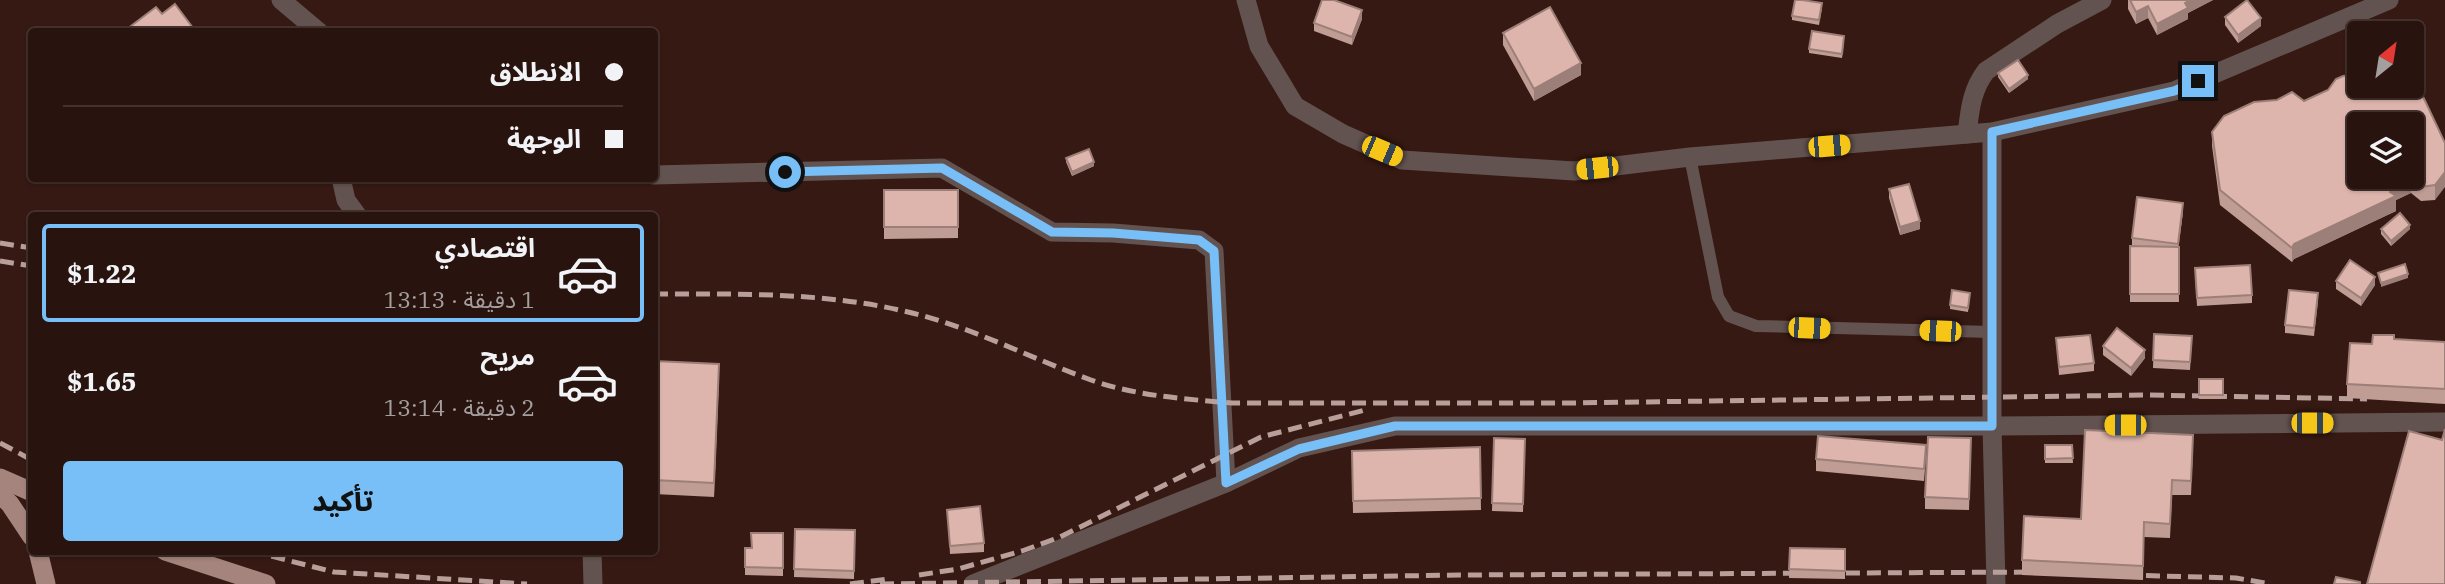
<!DOCTYPE html>
<html lang="ar">
<head>
<meta charset="utf-8">
<style>
  :root { --surface:#28130e; --page:#301c17; --text:#f1f3f6; --muted:#a59e9e; --line:#44322e; --accent:#78bff7 }
  body { margin:0; font-family:"IBM Plex Serif","Noto Sans Arabic",serif; background:var(--page); color:var(--text); direction:rtl; height:100vh; display:flex; flex-direction:column; font-size:26px; white-space:nowrap }
  * { box-sizing:border-box; margin:0 }
  p { font-size:23px; color:var(--muted) }
  .icon { flex:none; width:38px; height:38px; fill:none; stroke:currentColor; stroke-width:2; stroke-linecap:round; stroke-linejoin:round }
  .map { position:relative; flex:1; overflow:hidden; direction:ltr }
  .details { position:absolute; left:28px; top:212px; width:630px; height:343px; display:flex; flex-direction:column; background:var(--surface); border-radius:7px; box-shadow:0 2px 5px #0004,0 0 0 2px var(--line); direction:rtl }
  .details>* { flex:none }
  .guide { position:absolute; left:28px; top:28px; width:630px; height:154px; border-radius:7px; box-shadow:0 2px 5px #0004,0 0 0 2px var(--line); direction:rtl; display:grid; align-content:center; height:154px; padding:0 35px; background:var(--surface) }
  .needle { width:46px; rotate:30deg }
  .fabs { position:absolute; left:2347px; top:21px; display:grid; gap:14px }
  .fabs a { display:grid; place-items:center; width:77px; height:77px; border-radius:7px; background:var(--surface); box-shadow:0 2px 5px #0004,0 0 0 2px var(--line); font-size:35px }
  .end { position:absolute; width:32px; height:32px; margin:-16px; border:9px solid #78bff7; background:#111; box-shadow:0 0 0 4px #111 }
  .from { border-radius:50% }
  .car { position:absolute; width:21px; height:42px; margin:-21px -10px; border-radius:9px; box-shadow:0 0 5px 2px #0007; background:linear-gradient(#f5c518 24%,#345 0 40%,#f5c518 0 76%,#345 0 86%,#f5c518 0) }
  .guide b { display:flex; align-items:center; gap:24px; height:66px; font-size:26px }
  .guide b+b { border-top:2px solid var(--line) }
  .guide i { width:18px; height:18px; background:var(--text) }
  ul { padding:12px 0 0; list-style:none }
  li { display:flex; align-items:center; gap:21px; height:98px; margin:0 14px 10px; padding:0 21px; border:4px solid transparent; border-radius:7px }
  li div { flex:1 }
  li b { display:block; font-size:26px }
  li em { font-style:normal; font-weight:800 }
  li.current { border-color:var(--accent) }
  li>.icon { width:63px; height:63px; stroke-width:1.5 }
  .button { display:flex; gap:14px; margin-top:auto; padding:14px 35px }
  .button a { flex:1; height:80px; border-radius:7px; background:var(--accent); color:#111; font-size:28px; font-weight:800; line-height:80px; text-align:center }
  .map>svg:first-child { display:block }
</style>
</head>
<body>
<div class="map">
<svg width="2445" height="584" viewBox="0 0 2445 584">
  <rect width="100%" height="100%" fill="#361912"/>
  <g fill="none" stroke-linecap="round" stroke-linejoin="round">
    <polyline stroke="#635350" stroke-width="12" points="1690,157 1718,297 1729,316 1756,326 1992,332"/>
    <g stroke="#635350" stroke-width="19">
      <polyline points="281,0 319,32"/>
      <polyline points="1246,0 1259,46 1295,106 1343,134 1402,160 1574,171 1690,157 1992,132 2174,91 2389,0"/>
      <polyline points="1992,132 1992,426 1996,584"/>
      <path d="M1967,134C1970,110 1971,91 1986,71L2057,24L2102,0"/>
      <polyline points="654,175 942,168 1052,232 1113,233 1199,240 1214,251 1226,483"/>
      <polyline points="341,178 346,200 357,215"/>
      <polyline points="592,551 593,584"/>
      <polyline points="973,584 1226,483 1299,448 1395,426 1992,426 2445,422"/>
    </g>
    <g stroke="#a4847c" stroke-width="19">
      <polyline points="0,478 32,492"/>
      <polyline points="0,494 10,504 32,537"/>
      <polyline points="38,551 46,584"/>
      <polyline points="165,551 266,584"/>
    </g>
    <g stroke="#b89f9a" stroke-width="5" stroke-dasharray="14 7" stroke-linecap="butt">
      <polyline points="0,243 32,248"/>
      <polyline points="0,261 32,266"/>
      <path d="M654,294C739,294 825,292 908,312C972,327 1030,358 1091,380C1136,396 1185,399 1232,403H1567L2148,395L2367,399"/>
      <polyline points="0,443 32,460"/>
      <polyline points="251,551 334,572 527,584"/>
      <polyline points="919,575 958,569 1022,551 1060,537 1261,437 1369,409"/>
      <polyline points="2125,575 2236,578 2271,584"/>
      <polyline points="850,584 888,579"/>
      <polyline points="880,584 1460,575 2041,572"/>
    </g>
  </g>
  <g fill="#bf9c94">
    <polygon points="2128,0 2213,0 2188,13 2188,19 2157,35 2148,18 2136,24 2128,9"/>
    <polygon points="1822,8 1819,25 1792,20 1792,16"/>
    <polygon points="2225,17 2261,26 2238,43 2225,25"/>
    <polygon points="1362,19 1352,45 1314,31 1314,23"/>
    <polygon points="1503,33 1581,75 1534,101 1503,45"/>
    <polygon points="1844,40 1842,58 1809,53 1809,49"/>
    <polygon points="1998,73 2028,79 2009,93 1998,77"/>
    <polygon points="2304,101 2445,143 2435,200 2421,201 2411,193 2396,200 2396,211 2294,259 2292,262 2220,205 2212,146 2212,132"/>
    <polygon points="1066,158 1094,166 1072,176 1066,162"/>
    <polygon points="1889,189 1920,229 1900,235 1889,198"/>
    <polygon points="884,190 958,190 958,238 884,239"/>
    <polygon points="2183,212 2178,247 2179,302 2130,302 2130,246 2136,246 2132,246 2132,238"/>
    <polygon points="2381,229 2410,229 2391,246 2381,234"/>
    <polygon points="2195,276 2252,295 2252,303 2197,306"/>
    <polygon points="2336,281 2375,285 2361,306 2336,289"/>
    <polygon points="1970,293 1968,312 1950,309 1950,305"/>
    <polygon points="2318,301 2314,336 2285,333 2285,325"/>
    <polygon points="2154,334 2192,336 2190,370 2153,368"/>
    <polygon points="2056,338 2094,363 2094,371 2059,375"/>
    <polygon points="2394,339 2445,342 2445,404 2347,398 2347,384 2372,344"/>
    <polygon points="2103,346 2145,358 2131,376 2103,355"/>
    <polygon points="654,361 719,378 714,497 654,494"/>
    <rect x="2199" y="379" width="24" height="20"/>
    <polygon points="1494,438 1525,439 1523,512 1492,511"/>
    <polygon points="2045,445 2072,445 2073,463 2045,463"/>
    <polygon points="1480,447 1481,510 1353,513 1352,451"/>
    <polygon points="2193,449 2191,495 2172,495 2170,538 2144,537 2143,580 2022,575 2022,560 2081,519"/>
    <polygon points="1971,450 1969,510 1925,509 1925,497"/>
    <polygon points="1926,457 1924,481 1816,471 1816,459"/>
    <polygon points="947,510 984,543 984,552 950,554"/>
    <polygon points="795,529 855,530 854,579 794,577"/>
    <polygon points="783,533 783,576 745,575 745,548 751,548"/>
    <polygon points="1790,548 1845,549 1845,579 1789,578"/>
  </g>
  <g fill="#9b7f78">
    <polygon points="2190,0 2213,0 2188,13 2188,19 2157,35 2157,24"/>
    <polygon points="2148,6 2148,18 2136,24 2136,12"/>
    <polygon points="1362,10 1362,19 1352,45 1352,37"/>
    <polygon points="2261,18 2261,26 2238,43 2238,35"/>
    <polygon points="1581,63 1581,75 1534,101 1534,89"/>
    <polygon points="2028,75 2028,79 2009,93 2009,89"/>
    <polygon points="1094,162 1094,166 1072,176 1072,172"/>
    <polygon points="2445,172 2445,187 2435,200 2435,185"/>
    <polygon points="2411,179 2411,193 2396,200 2396,211 2294,259 2292,262 2292,248 2294,244 2390,192 2395,186"/>
    <polygon points="2183,203 2183,212 2178,252 2178,244"/>
    <polygon points="1920,221 1920,229 1900,235 1900,227"/>
    <polygon points="2410,225 2410,229 2391,246 2391,241"/>
    <polygon points="2408,274 2408,278 2381,287 2381,283"/>
    <polygon points="2375,277 2375,285 2361,306 2361,298"/>
    <polygon points="2145,350 2145,358 2131,376 2131,368"/>
    <polygon points="719,364 719,378 714,497 714,483"/>
  </g>
  <g fill="#deb5ac" stroke="#9b7f78" stroke-width="2" fill-rule="evenodd">
    <polygon points="1322,0 1334,0 1362,10 1352,37 1314,23"/>
    <polygon points="1795,0 1802,0 1822,3 1819,20 1792,16"/>
    <polygon points="2130,0 2190,0 2185,3 2188,8 2157,24 2148,6 2136,12"/>
    <polygon points="2247,0 2261,18 2238,35 2225,17"/>
    <polygon points="175,4 196,32 123,32 156,7 162,14"/>
    <polygon points="1550,7 1581,63 1534,89 1503,33"/>
    <polygon points="1812,31 1844,36 1842,54 1809,49"/>
    <polygon points="2018,60 2028,75 2009,89 1998,73"/>
    <path d="M2359,74V86H2412V81L2418,86L2445,143V172L2435,185L2421,187L2411,179L2395,186L2390,192L2396,196L2294,244L2292,248L2220,190L2212,132L2224,116L2254,102L2277,100L2292,92L2304,101L2328,90L2336,79L2343,76ZM2359,124H2412V177H2359Z"/>
    <polygon points="1089,149 1094,162 1072,172 1066,158"/>
    <polygon points="1909,184 1920,221 1900,227 1889,189"/>
    <rect x="884" y="190" width="74" height="37"/>
    <polygon points="2137,197 2183,203 2178,244 2132,238"/>
    <polygon points="2400,213 2410,225 2391,241 2381,229"/>
    <polygon points="2130,246 2179,247 2179,294 2130,294"/>
    <polygon points="2350,260 2375,277 2361,298 2336,281"/>
    <polygon points="2405,264 2408,274 2381,283 2378,273"/>
    <polygon points="2250,265 2252,295 2197,298 2195,268"/>
    <polygon points="1952,290 1970,293 1968,308 1950,305"/>
    <polygon points="2289,290 2318,293 2314,328 2285,325"/>
    <polygon points="2117,328 2145,350 2131,368 2103,346"/>
    <polygon points="2154,334 2192,336 2190,362 2153,360"/>
    <polygon points="2090,335 2094,363 2059,367 2056,338"/>
    <polygon points="2373,335 2394,335 2394,339 2445,342 2445,389 2347,384 2350,343 2372,344"/>
    <polygon points="654,361 719,364 714,483 654,480"/>
    <rect x="2199" y="379" width="24" height="16"/>
    <polygon points="2445,429 2445,584 2367,584 2409,431 2442,440"/>
    <polygon points="2085,430 2193,435 2191,481 2172,480 2170,524 2144,522 2143,566 2022,560 2024,516 2081,519"/>
    <polygon points="1818,436 1926,445 1924,469 1816,459"/>
    <polygon points="1928,437 1971,438 1969,499 1925,497"/>
    <polygon points="1494,438 1525,439 1523,504 1492,503"/>
    <polygon points="2045,445 2072,445 2073,458 2045,459"/>
    <polygon points="1480,447 1481,498 1353,501 1352,451"/>
    <polygon points="980,506 984,543 950,546 947,510"/>
    <polygon points="795,529 855,530 854,571 794,569"/>
    <polygon points="751,533 783,533 783,568 745,567 745,548 752,548"/>
    <polygon points="1790,548 1845,549 1845,571 1789,569"/>
    <polygon points="2336,577 2360,582 2360,584 2334,584"/>
  </g>
  <g fill="none" stroke-linecap="round" stroke-linejoin="round">
    <polyline stroke="#78bff7" stroke-width="9" points="785,172 942,168 1052,232 1113,233 1199,240 1214,251 1226,483 1299,449 1395,426 1992,426 1992,132 2174,91 2198,81"/>
  </g>
</svg>
<div class="fabs">
<a><svg class="needle" viewBox="-14 -14 28 28"><path d="M0-13l5 13h-10z" fill="#e53935"/><path d="M0 13l5-13h-10z" fill="#a59e9e"/></svg></a>
<a><svg class="icon" aria-label="layers" viewBox="0 0 24 24"><path d="M12 4l9 5-9 5-9-5zM3 14l9 5 9-5"/></svg></a>
</div>
<i class="end from" style="left:785px;top:172px"></i>
<i class="end" style="left:2198px;top:81px"></i>
<i class="car" style="left:1829px;top:146px;rotate:85deg"></i>
<i class="car" style="left:1382px;top:151px;rotate:113deg"></i>
<i class="car" style="left:1597px;top:168px;rotate:264deg"></i>
<i class="car" style="left:1809px;top:328px;rotate:92deg"></i>
<i class="car" style="left:1940px;top:331px;rotate:272deg"></i>
<i class="car" style="left:2312px;top:423px;rotate:90deg"></i>
<i class="car" style="left:2125px;top:425px;rotate:270deg"></i>
<div class="guide">
<b><i class="from"></i>الانطلاق</b>
<b><i></i>الوجهة</b>
</div>
<section class="details">
<ul>
<li class="current"><svg class="icon" aria-label="car" viewBox="0 0 24 24"><path d="M5 17H2v-5l4-1 3-4h7l3 4 3 1v5h-3M9 17h6M6 11h13"/><circle cx="7" cy="17" r="2"/><circle cx="17" cy="17" r="2"/></svg><div><b>اقتصادي</b><p>1 دقيقة · 13:13</p></div><em>$1.22</em></li>
<li><svg class="icon" aria-label="car" viewBox="0 0 24 24"><path d="M5 17H2v-5l4-1 3-4h7l3 4 3 1v5h-3M9 17h6M6 11h13"/><circle cx="7" cy="17" r="2"/><circle cx="17" cy="17" r="2"/></svg><div><b>مريح</b><p>2 دقيقة · 13:14</p></div><em>$1.65</em></li>
</ul>
<div class="button"><a>تأكيد</a></div>
</section>
</div>
</body>
</html>
